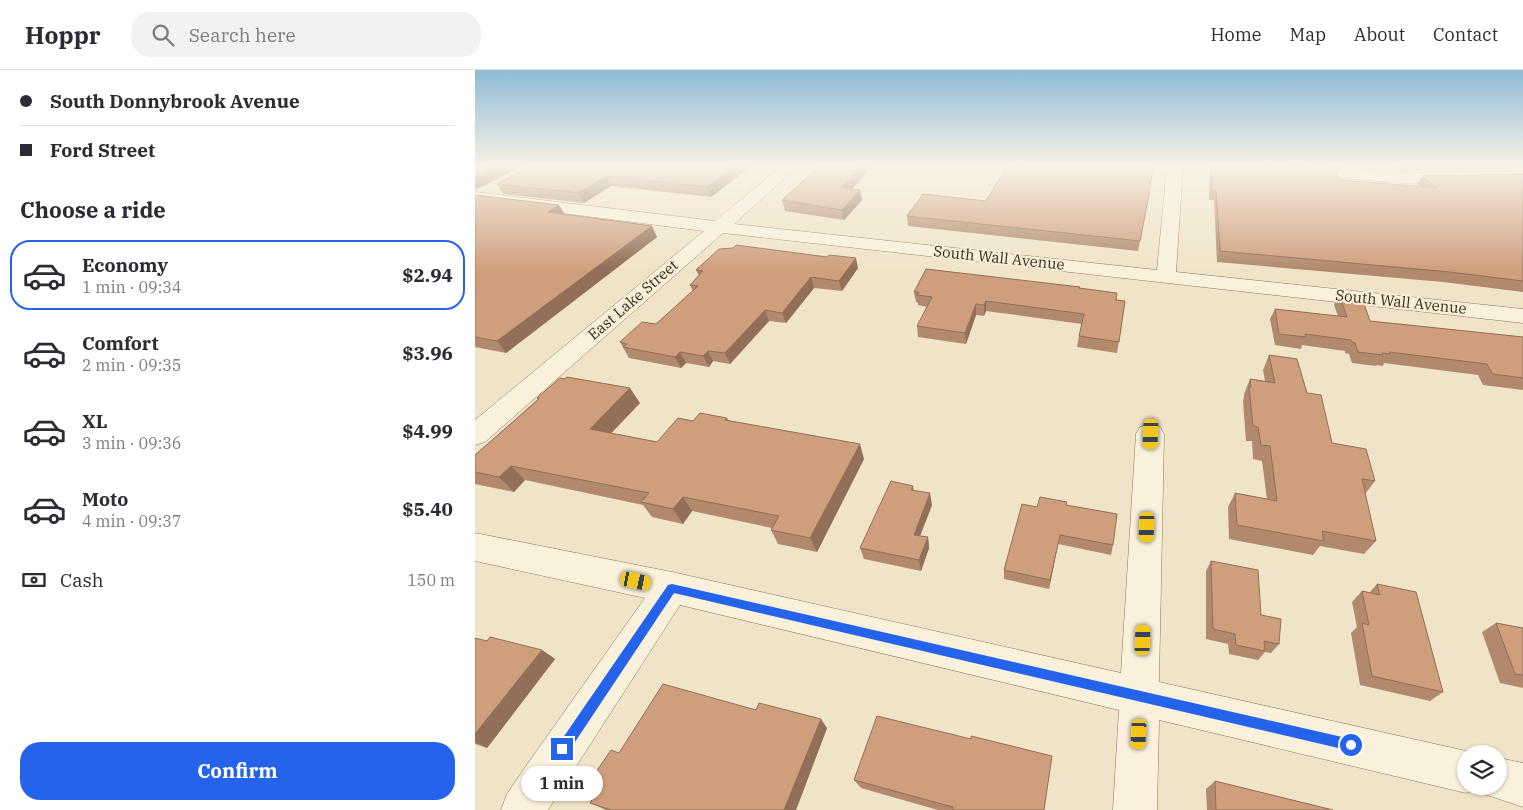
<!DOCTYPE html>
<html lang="en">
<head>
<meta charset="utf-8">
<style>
  :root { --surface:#fff; --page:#f2f2f3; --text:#2b2b33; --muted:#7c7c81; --line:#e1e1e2; --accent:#2563eb }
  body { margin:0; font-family:"IBM Plex Serif",serif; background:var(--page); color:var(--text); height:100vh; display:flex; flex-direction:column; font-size:19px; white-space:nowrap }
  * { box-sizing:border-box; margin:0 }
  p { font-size:16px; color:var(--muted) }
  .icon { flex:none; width:28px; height:28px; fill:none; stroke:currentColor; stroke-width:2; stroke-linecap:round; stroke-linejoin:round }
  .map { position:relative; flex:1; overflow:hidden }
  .side { display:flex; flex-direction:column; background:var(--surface); width:475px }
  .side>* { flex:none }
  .top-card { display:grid; align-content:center; height:110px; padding:0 20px; background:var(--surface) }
  .buttons { position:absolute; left:982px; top:675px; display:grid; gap:10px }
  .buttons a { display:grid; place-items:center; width:50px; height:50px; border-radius:50%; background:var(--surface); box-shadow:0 1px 4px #0004; font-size:25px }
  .end { position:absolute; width:22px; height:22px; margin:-11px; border:6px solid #2563eb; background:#fff; box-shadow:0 0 0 2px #fff }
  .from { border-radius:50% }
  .bubble { position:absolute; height:35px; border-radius:18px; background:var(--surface); box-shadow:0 1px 4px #0004; font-size:16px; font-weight:700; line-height:35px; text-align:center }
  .car { position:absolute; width:15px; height:30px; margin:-15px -8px; border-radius:6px; box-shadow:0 0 4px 1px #0007; background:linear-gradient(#f5c518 24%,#345 0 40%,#f5c518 0 76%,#345 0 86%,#f5c518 0) }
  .top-card b { display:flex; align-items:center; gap:18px; height:48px; font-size:19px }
  .top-card b+b { border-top:1px solid var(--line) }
  .top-card i { width:12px; height:12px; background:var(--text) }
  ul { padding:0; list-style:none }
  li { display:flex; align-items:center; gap:15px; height:70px; margin:0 10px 8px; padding:0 10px; border:2px solid transparent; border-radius:20px }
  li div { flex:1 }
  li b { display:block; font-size:19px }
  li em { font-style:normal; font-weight:700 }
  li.selected { border-color:var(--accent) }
  li>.icon { width:45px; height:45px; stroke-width:1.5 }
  h2 { padding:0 20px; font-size:22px; line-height:60px }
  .pay { display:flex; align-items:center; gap:12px; height:55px; padding:0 20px; font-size:19px }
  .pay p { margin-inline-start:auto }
  .cta { display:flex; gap:10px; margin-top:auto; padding:10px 20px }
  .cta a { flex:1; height:58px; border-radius:20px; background:var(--accent); color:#fff; font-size:20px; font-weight:700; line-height:58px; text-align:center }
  header { display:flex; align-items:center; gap:30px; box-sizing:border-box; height:70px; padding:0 25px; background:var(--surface); border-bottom:1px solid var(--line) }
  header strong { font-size:24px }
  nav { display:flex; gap:28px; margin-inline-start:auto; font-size:18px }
  .search { width:350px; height:45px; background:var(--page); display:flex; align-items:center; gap:12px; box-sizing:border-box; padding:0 18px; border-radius:20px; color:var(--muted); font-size:19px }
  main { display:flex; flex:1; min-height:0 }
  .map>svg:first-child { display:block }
</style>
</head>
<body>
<header>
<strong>Hoppr</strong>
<div class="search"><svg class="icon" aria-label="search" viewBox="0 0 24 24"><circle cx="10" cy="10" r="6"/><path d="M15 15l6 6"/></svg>Search here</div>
<nav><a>Home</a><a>Map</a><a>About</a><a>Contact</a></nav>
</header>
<main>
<section class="side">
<div class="top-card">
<b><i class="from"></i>South Donnybrook Avenue</b>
<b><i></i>Ford Street</b>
</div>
<h2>Choose a ride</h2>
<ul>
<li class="selected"><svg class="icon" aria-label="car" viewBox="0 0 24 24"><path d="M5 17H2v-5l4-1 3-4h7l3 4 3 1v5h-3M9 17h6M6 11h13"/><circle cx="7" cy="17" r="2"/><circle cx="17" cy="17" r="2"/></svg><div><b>Economy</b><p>1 min · 09:34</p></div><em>$2.94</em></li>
<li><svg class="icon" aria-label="car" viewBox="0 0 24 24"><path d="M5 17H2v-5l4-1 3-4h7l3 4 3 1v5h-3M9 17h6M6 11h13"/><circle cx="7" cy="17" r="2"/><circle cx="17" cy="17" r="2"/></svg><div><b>Comfort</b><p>2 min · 09:35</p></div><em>$3.96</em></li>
<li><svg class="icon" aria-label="car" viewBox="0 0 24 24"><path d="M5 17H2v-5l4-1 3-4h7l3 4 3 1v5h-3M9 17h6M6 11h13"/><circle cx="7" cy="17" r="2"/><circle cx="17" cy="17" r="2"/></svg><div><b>XL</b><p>3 min · 09:36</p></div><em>$4.99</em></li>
<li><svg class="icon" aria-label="car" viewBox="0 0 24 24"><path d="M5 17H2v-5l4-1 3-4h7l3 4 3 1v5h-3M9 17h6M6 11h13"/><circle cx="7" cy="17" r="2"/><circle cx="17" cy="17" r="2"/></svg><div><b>Moto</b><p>4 min · 09:37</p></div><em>$5.40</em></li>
</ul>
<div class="pay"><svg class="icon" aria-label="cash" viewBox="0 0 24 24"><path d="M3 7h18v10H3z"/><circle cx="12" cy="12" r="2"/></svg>Cash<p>150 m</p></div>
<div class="cta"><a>Confirm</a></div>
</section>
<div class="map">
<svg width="1048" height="740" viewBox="0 0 1048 740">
  <rect width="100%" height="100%" fill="#f0e4c8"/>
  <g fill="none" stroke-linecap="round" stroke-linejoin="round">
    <g stroke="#8d765c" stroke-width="1">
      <g id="minor">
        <polygon points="307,96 323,96 259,154 682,200 692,96 708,96 701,202 1048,239 1048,253 248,163 10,372 0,375 0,350 229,161 0,132 0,122 240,151"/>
        <polygon points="768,96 837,96 929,103 1048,101 1048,111 929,113 775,101 770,99"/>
        <polygon points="675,354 685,357 689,364 684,612 991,681 998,684 991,684 991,716 1024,716 1024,688 1048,693 1048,737 1009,724 1006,717 991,723 684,650 682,740 638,740 644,640 205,535 73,740 26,740 32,724 51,696 170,528 0,491 0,463 197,502 646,603 661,364 665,357"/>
      </g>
    </g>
    <use href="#minor" fill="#faf1dc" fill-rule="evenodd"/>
  </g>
  <g fill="#b2896c">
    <polygon points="276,96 236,127 136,116 109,133 28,124 22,114"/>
    <polygon points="345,96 398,96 376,120 385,120 387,130 369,150 310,141 307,130"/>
    <polygon points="735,96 808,96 865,110 944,117 942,115 947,106 1048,104 1048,222 968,212 742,192 739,130 734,130"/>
    <polygon points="921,96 1048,96 1048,99 926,101"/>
    <polygon points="0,125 90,145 182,167 31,283 0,277"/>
    <polygon points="674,125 663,181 433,156 432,146 511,131"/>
    <polygon points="383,198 367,221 339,218 311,253 294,251 255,294 238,291 234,297 211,293 206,298 154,288 145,272 181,254 218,221 215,215 224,206 221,200"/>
    <polygon points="604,218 641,230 650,231 642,283 602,277 604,266 607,254 511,241 509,246 501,245 491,274 443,267 442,256 452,237 443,235 443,233 441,232 439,222"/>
    <polygon points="864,224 895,251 1048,267 1048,320 1008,315 1003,305 909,293 908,296 902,295 901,296 877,293 874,284 870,283 870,281 827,275 826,279 800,275 795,249 800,239 863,246 859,235"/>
    <polygon points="794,285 832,323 857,373 900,411 890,424 901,471 889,484 845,476 838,485 754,469 753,437 760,423 792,429 787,391 778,389 777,371 771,371 768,331 769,327 769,324 775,309 790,311 788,300"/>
    <polygon points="62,328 165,333 136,363 182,372 218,351 252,348 254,351 389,389 342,482 303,474 296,460 297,458 217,441 208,454 177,447 168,435 50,410 39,422 0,414 0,385 63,329"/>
    <polygon points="438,416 439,420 457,435 445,466 453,467 454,478 446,501 389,489 385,478"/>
    <polygon points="591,435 638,475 636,485 583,474 574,519 529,509 529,500 562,437"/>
    <polygon points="736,491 786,545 804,574 796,583 790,582 783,590 754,584 753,574 731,569 731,501"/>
    <polygon points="902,514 968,622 955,631 885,615 876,563 882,557 877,532 887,521 894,523"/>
    <polygon points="1021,553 1048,558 1048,618 1025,613 1007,562"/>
    <polygon points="0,568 12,571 67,580 80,589 12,678 0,674"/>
    <polygon points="281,640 352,658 321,740 131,740 115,733 125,716 115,711 144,683"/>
    <polygon points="496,669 569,740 463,740 386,718 379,710"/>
    <polygon points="740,711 858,740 732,740 731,719"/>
  </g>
  <g fill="#916f58">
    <polygon points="22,96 48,96 0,120 0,107"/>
    <polygon points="260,96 276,96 236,127 232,117"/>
    <polygon points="388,96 398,96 368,128 366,118"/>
    <polygon points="131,106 136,116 109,133 103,123"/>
    <polygon points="385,120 387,130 369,150 367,140"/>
    <polygon points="84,135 90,145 73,142"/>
    <polygon points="177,156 182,167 31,283 22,271"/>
    <polygon points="381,188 383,198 367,221 364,211"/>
    <polygon points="336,207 339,218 311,253 307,243"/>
    <polygon points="511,231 511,241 509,246 509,235"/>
    <polygon points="501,234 501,245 491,274 490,263"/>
    <polygon points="290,240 294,251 255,294 250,283"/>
    <polygon points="233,281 238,291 234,297 228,286"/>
    <polygon points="205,282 211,293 206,298 200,287"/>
    <polygon points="155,318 165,333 126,374 115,359"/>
    <polygon points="385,374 389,389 342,482 335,468"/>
    <polygon points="36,396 50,410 39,422 24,407"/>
    <polygon points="455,423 457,435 441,476 439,465"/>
    <polygon points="208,427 217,441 208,454 198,439"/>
    <polygon points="585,465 583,474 574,519 575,510"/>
    <polygon points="453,467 454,478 446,501 444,490"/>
    <polygon points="67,580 80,589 12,678 0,672 0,664"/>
    <polygon points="346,649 352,658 321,740 309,740"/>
  </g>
  <g fill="#cf9f7d" stroke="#916f58">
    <polygon points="0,96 22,96 0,107"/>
    <polygon points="55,96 260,96 232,117 131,106 103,123 22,114"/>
    <polygon points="345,96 388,96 366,118 385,120 367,140 307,130"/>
    <polygon points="532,96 678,96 674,125 665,171 432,146 448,124 511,131"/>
    <polygon points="737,96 808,96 860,100 865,110 962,118 947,106 1048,104 1048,211 975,202 745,181 741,121 737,121"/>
    <polygon points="0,125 84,135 73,142 177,156 22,271 0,267"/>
    <polygon points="261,175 352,187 354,185 381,188 364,211 336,207 307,243 290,240 250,283 233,281 228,286 205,282 200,287 148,277 152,274 145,272 167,252 181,254 223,216 215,215 228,201 221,200 244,179 258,178"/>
    <polygon points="451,199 605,217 604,218 642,223 641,230 650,231 644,272 604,266 609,244 511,231 509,235 501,234 490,263 442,256 457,227 442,225 444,222 439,222"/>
    <polygon points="864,224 886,225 895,251 1048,267 1048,308 1018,304 1012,294 914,282 915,284 907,283 908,285 883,282 880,273 877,272 876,270 830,264 831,267 804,264 800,239 872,247"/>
    <polygon points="794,285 822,289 832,323 846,325 857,373 891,379 900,411 887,409 901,471 847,461 849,471 762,455 760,423 802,431 795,376 786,375 783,357 778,356 774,317 776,317 775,309 800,313"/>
    <polygon points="92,307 155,318 115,359 182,372 203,348 218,351 225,343 252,348 250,350 385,374 335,468 296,460 304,446 208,427 198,439 166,432 174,423 36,396 24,407 0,402 0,385 64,329 62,328 85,308 89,309"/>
    <polygon points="416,411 438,416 436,420 455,423 439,465 453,467 444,490 385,478"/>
    <polygon points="565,427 592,432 591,435 642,444 638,475 585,465 575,510 529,500 547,434 562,437"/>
    <polygon points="736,491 783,500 786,545 806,549 804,574 789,571 790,581 761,575 760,564 738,559"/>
    <polygon points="902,514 941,522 968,622 897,606 887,553 894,555 887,521 905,525"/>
    <polygon points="1021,553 1048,558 1048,605 1040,604"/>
    <polygon points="15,567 67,580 0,664 0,568 12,571"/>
    <polygon points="188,614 281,640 284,633 346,649 309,740 136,740 115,733 126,714 115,711 136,680 144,683"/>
    <polygon points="402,646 496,669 496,666 577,686 569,740 478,740 478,737 379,710"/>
    <polygon points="740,711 858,740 741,740"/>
  </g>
  <linearGradient id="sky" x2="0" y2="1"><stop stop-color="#8fbad6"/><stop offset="0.48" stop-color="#f8f3e6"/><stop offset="1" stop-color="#f8f3e6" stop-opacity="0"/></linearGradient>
  <rect width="1048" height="200" fill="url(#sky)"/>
  <polygon fill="#2563eb" points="197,514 876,669 881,671 882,675 881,679 876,681 199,523 92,684 87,685 83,684 81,679 83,675 193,515"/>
  <g text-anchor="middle" stroke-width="4.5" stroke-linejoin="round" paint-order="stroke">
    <g font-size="15" fill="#3d2e20" stroke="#f7eed8">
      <text transform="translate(524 188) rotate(6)" y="5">South Wall Avenue</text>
      <text transform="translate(158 230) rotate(-41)" y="5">East Lake Street</text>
      <text transform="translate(926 232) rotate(6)" y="5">South Wall Avenue</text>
    </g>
  </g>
</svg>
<div class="buttons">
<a><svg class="icon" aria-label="layers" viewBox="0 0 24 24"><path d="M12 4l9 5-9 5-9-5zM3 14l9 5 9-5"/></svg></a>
</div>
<i class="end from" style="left:876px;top:675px"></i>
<i class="end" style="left:87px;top:679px"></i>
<div class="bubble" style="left:46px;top:696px;width:82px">1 min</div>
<i class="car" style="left:676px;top:364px;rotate:182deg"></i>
<i class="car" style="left:672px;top:457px;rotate:182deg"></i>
<i class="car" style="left:161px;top:511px;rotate:102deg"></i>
<i class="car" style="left:668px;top:570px;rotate:2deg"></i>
<i class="car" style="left:664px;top:664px;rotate:183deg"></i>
</div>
</main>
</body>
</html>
